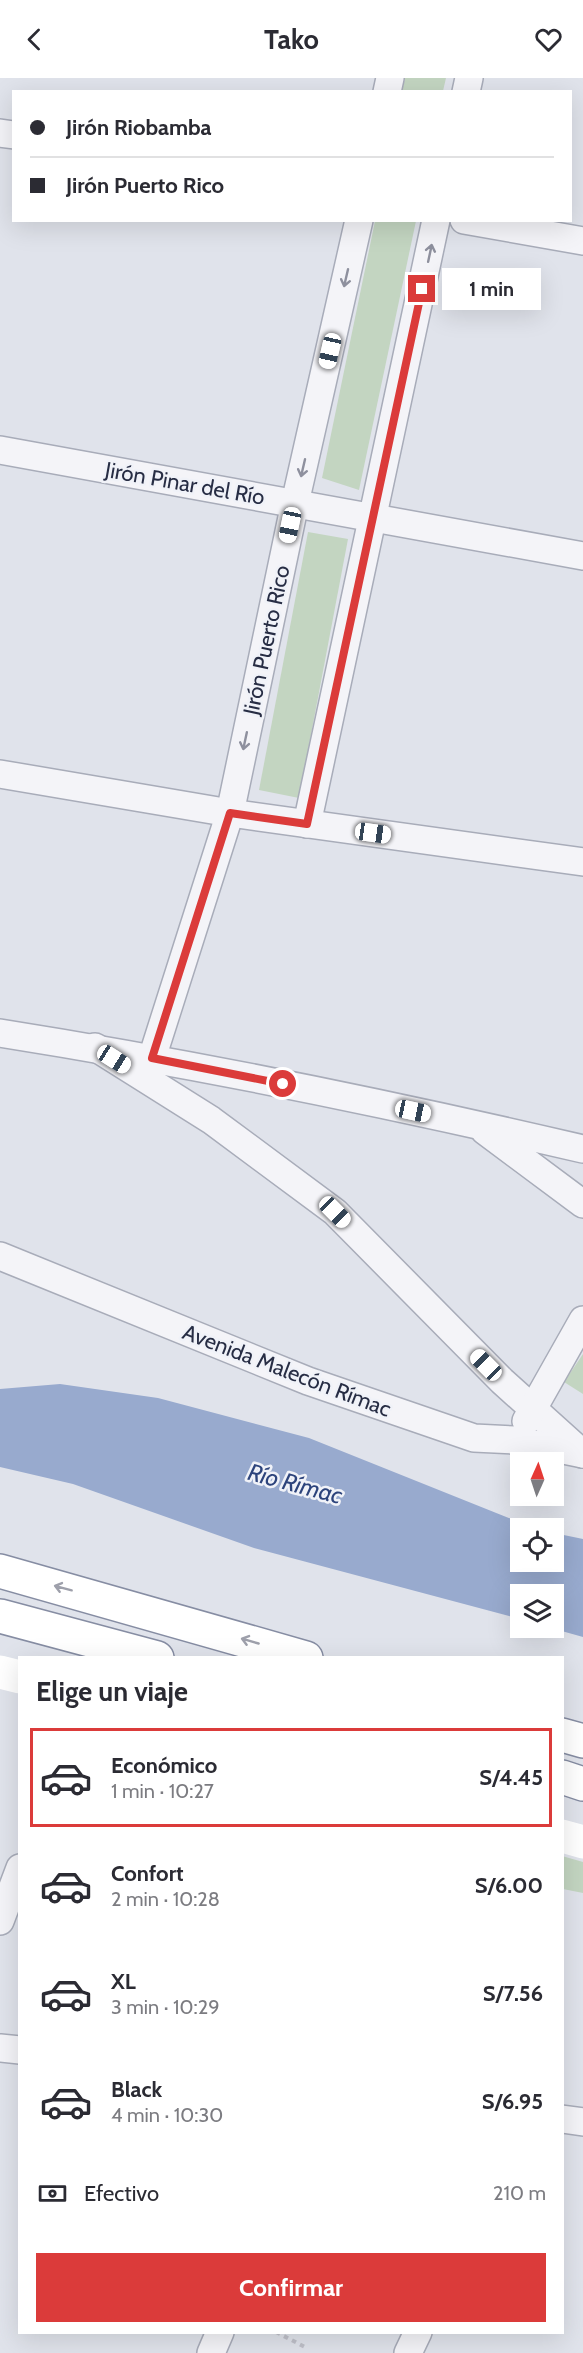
<!DOCTYPE html>
<html lang="es">
<head>
<meta charset="utf-8">
<style>
  :root { --surface:#fff; --page:#f7f7f7; --text:#2b2b33; --muted:#7c7c81; --line:#e1e1e2; --accent:#db3b3a }
  body { margin:0; font-family:Cabin,sans-serif; background:var(--page); color:var(--text); height:100vh; display:flex; flex-direction:column; font-size:22px; white-space:nowrap }
  * { box-sizing:border-box; margin:0 }
  p { font-size:20px; color:var(--muted) }
  .icon { flex:none; width:33px; height:33px; fill:none; stroke:currentColor; stroke-width:2; stroke-linecap:round; stroke-linejoin:round }
  .map { position:relative; flex:1; overflow:hidden }
  .details { position:absolute; left:18px; top:1578px; width:546px; height:678px; display:flex; flex-direction:column; background:var(--surface); border-radius:0px; box-shadow:0 6px 24px #0002 }
  .details>* { flex:none }
  .hud { position:absolute; left:12px; top:12px; width:560px; height:132px; border-radius:0px; box-shadow:0 6px 24px #0002; display:grid; align-content:center; height:132px; padding:0 18px; background:var(--surface) }
  .needle { width:39px; rotate:3deg }
  .tools { position:absolute; left:510px; top:1374px; display:grid; gap:12px }
  .tools a { display:grid; place-items:center; width:54px; height:54px; border-radius:0px; background:var(--surface); box-shadow:0 6px 24px #0002; font-size:30px }
  .end { position:absolute; width:27px; height:27px; margin:-14px; border:8px solid #db3b3a; background:#fff; box-shadow:0 0 0 3px #fff }
  .from { border-radius:50% }
  .bubble { position:absolute; height:42px; border-radius:0px; background:var(--surface); box-shadow:0 6px 24px #0002; font-size:20px; font-weight:700; line-height:42px; text-align:center }
  .car { position:absolute; width:18px; height:36px; margin:-18px -9px; border-radius:8px; box-shadow:0 0 4px 2px #0007; background:linear-gradient(#fff 24%,#345 0 40%,#fff 0 76%,#345 0 86%,#fff 0) }
  .hud b { display:flex; align-items:center; gap:21px; height:57px; font-size:22px }
  .hud b+b { border-top:2px solid var(--line) }
  .hud i { width:15px; height:15px; background:var(--text) }
  ul { padding:0; list-style:none }
  li { display:flex; align-items:center; gap:18px; height:99px; margin:0 12px 9px; padding:0 6px; border:3px solid transparent; border-radius:0px }
  li div { flex:1 }
  li b { display:block; font-size:22px }
  li em { font-style:normal; font-weight:700 }
  li.active { border-color:var(--accent) }
  li>.icon { width:54px; height:54px; stroke-width:1.5 }
  h2 { padding:0 18px; font-size:27px; line-height:72px }
  .pay { display:flex; align-items:center; gap:15px; height:66px; padding:0 18px; font-size:22px }
  .pay p { margin-inline-start:auto }
  .primary-button { display:flex; gap:12px; margin-top:auto; padding:12px 18px }
  .primary-button a { flex:1; height:69px; border-radius:0px; background:var(--accent); color:#fff; font-size:24px; font-weight:700; line-height:69px; text-align:center }
  header { display:flex; justify-content:space-between; align-items:center; height:78px; padding:0 18px; background:var(--surface); font-size:27px; font-weight:700 }
  .map>svg:first-child { display:block }
</style>
</head>
<body>
<header><svg class="icon" aria-label="back" viewBox="0 0 24 24"><path d="M15 5l-7 7 7 7"/></svg>Tako<svg class="icon" aria-label="heart" viewBox="0 0 24 24"><path d="M12 20l-8-8c-3-5 5-10 8-4 3-6 11-1 8 4z"/></svg></header>
<div class="map">
<svg width="583" height="2275" viewBox="0 0 583 2275">
  <rect width="100%" height="100%" fill="#e0e3eb"/>
  <g fill="#c3d5c1">
    <polygon points="405,0 446,0 443,13 402,13"/>
    <polygon points="375,143 416,143 359,412 322,400"/>
    <polygon points="308,454 348,461 299,720 259,712"/>
    <polygon points="583,1276 583,1316 564,1304"/>
    <polygon points="562,1778 583,1784 583,1815 563,1811"/>
  </g>
  <polygon fill="#98aace" points="60,1306 158,1320 309,1360 534,1450 520,1450 520,1484 554,1484 554,1455 583,1461 583,1559 551,1550 554,1550 554,1516 520,1516 520,1541 254,1470 73,1406 0,1389 0,1311"/>
  <g fill="none" stroke-linecap="round" stroke-linejoin="round">
    <g stroke="#a8acb9" stroke-width="30">
      <g id="street">
        <polyline points="387,14 390,0"/>
        <polyline points="466,14 469,0"/>
        <polyline points="0,55 14,57"/>
        <polyline points="464,142 583,163"/>
        <polyline points="0,372 583,478"/>
        <polyline points="0,696 230,735 583,784"/>
        <polyline points="307,746 436,142"/>
        <path d="M0,955C196,986 390,1026 583,1071"/>
        <polyline points="95,969 211,1042 335,1134 502,1303 583,1376"/>
        <polyline points="152,980 230,735 295,425 359,142"/>
        <polyline points="485,1053 583,1126"/>
        <polyline points="0,1178 308,1303 474,1360 515,1362 583,1376"/>
        <polyline points="526,1343 583,1242"/>
        <polyline points="0,1843 20,1790"/>
        <polyline points="0,1970 20,1972"/>
        <polyline points="562,2041 583,2044"/>
        <polyline points="211,2275 220,2254"/>
        <polyline points="408,2275 418,2254"/>
      </g>
    </g>
    <g stroke="#868da3" stroke-width="36">
      <g id="highway">
        <polyline points="0,1493 306,1580"/>
        <polyline points="0,1538 157,1580"/>
        <polyline points="562,1657 583,1663"/>
        <polyline points="562,1699 583,1706"/>
      </g>
    </g>
    <polyline stroke="#bfc0c9" stroke-width="4" stroke-dasharray="4.5 4.5" stroke-linecap="butt" points="276,2254 305,2269"/>
    <use href="#street" stroke="#f4f4f8" stroke-width="27"/>
    <g stroke="#fff" stroke-width="33">
      <polyline points="0,1594 20,1599"/>
      <polyline points="562,1758 583,1764"/>
    </g>
    <use href="#highway" stroke="#fff" stroke-width="33"/>
  </g>
  <defs><path id="oneway-shaft" d="M-6 0H5M1.5-3L5.5 0L1.5 3" fill="none" stroke-width="1.6" stroke-linecap="round" stroke-linejoin="round" transform="scale(1.5)"/></defs>
  <g stroke="#8e909e">
    <use href="#oneway-shaft" transform="translate(430 175) rotate(-78)"/>
    <use href="#oneway-shaft" transform="translate(346 200) rotate(103)"/>
    <use href="#oneway-shaft" transform="translate(303 390) rotate(103)"/>
    <use href="#oneway-shaft" transform="translate(245 663) rotate(102)"/>
  </g>
  <g stroke="#9ea0ab">
    <use href="#oneway-shaft" transform="translate(63 1510) rotate(-165)"/>
    <use href="#oneway-shaft" transform="translate(250 1563) rotate(-164)"/>
  </g>
  <g fill="none" stroke-linecap="round" stroke-linejoin="round">
    <polyline stroke="#db3b3a" stroke-width="8" points="283,1006 152,980 230,735 307,746 422,211"/>
  </g>
  <g text-anchor="middle" stroke-width="5" stroke-linejoin="round" paint-order="stroke">
    <g font-size="22" fill="#272d44" stroke="#f0f2f8">
      <text transform="translate(185 405) rotate(10)" y="8">Jirón Pinar del Río</text>
      <text transform="translate(266 562) rotate(-78)" y="8">Jirón Puerto Rico</text>
      <text transform="translate(287 1292) rotate(21)" y="8">Avenida Malecón Rímac</text>
    </g>
    <g font-size="24" font-style="italic" fill="#2d447c" stroke="#f0f2f8">
      <text transform="translate(295 1406) rotate(15)" y="8">Río Rímac</text>
    </g>
  </g>
</svg>
<div class="tools">
<a><svg class="needle" viewBox="-14 -14 28 28"><path d="M0-13l5 13h-10z" fill="#e53935"/><path d="M0 13l5-13h-10z" fill="#7c7c81"/></svg></a>
<a><svg class="icon" aria-label="locate" viewBox="0 0 24 24"><circle cx="12" cy="12" r="6"/><path d="M12 2v4M12 18v4M2 12h4M18 12h4"/></svg></a>
<a><svg class="icon" aria-label="layers" viewBox="0 0 24 24"><path d="M12 4l9 5-9 5-9-5zM3 14l9 5 9-5"/></svg></a>
</div>
<i class="end from" style="left:283px;top:1006px"></i>
<i class="end" style="left:422px;top:211px"></i>
<div class="bubble" style="left:442px;top:190px;width:99px">1 min</div>
<i class="car" style="left:330px;top:273px;rotate:193deg"></i>
<i class="car" style="left:290px;top:447px;rotate:192deg"></i>
<i class="car" style="left:373px;top:755px;rotate:98deg"></i>
<i class="car" style="left:114px;top:981px;rotate:122deg"></i>
<i class="car" style="left:413px;top:1033px;rotate:102deg"></i>
<i class="car" style="left:335px;top:1134px;rotate:135deg"></i>
<i class="car" style="left:486px;top:1287px;rotate:315deg"></i>
<div class="hud">
<b><i class="from"></i>Jirón Riobamba</b>
<b><i></i>Jirón Puerto Rico</b>
</div>
<section class="details">
<h2>Elige un viaje</h2>
<ul>
<li class="active"><svg class="icon" aria-label="car" viewBox="0 0 24 24"><path d="M5 17H2v-5l4-1 3-4h7l3 4 3 1v5h-3M9 17h6M6 11h13"/><circle cx="7" cy="17" r="2"/><circle cx="17" cy="17" r="2"/></svg><div><b>Económico</b><p>1 min · 10:27</p></div><em>S/4.45</em></li>
<li><svg class="icon" aria-label="car" viewBox="0 0 24 24"><path d="M5 17H2v-5l4-1 3-4h7l3 4 3 1v5h-3M9 17h6M6 11h13"/><circle cx="7" cy="17" r="2"/><circle cx="17" cy="17" r="2"/></svg><div><b>Confort</b><p>2 min · 10:28</p></div><em>S/6.00</em></li>
<li><svg class="icon" aria-label="car" viewBox="0 0 24 24"><path d="M5 17H2v-5l4-1 3-4h7l3 4 3 1v5h-3M9 17h6M6 11h13"/><circle cx="7" cy="17" r="2"/><circle cx="17" cy="17" r="2"/></svg><div><b>XL</b><p>3 min · 10:29</p></div><em>S/7.56</em></li>
<li><svg class="icon" aria-label="car" viewBox="0 0 24 24"><path d="M5 17H2v-5l4-1 3-4h7l3 4 3 1v5h-3M9 17h6M6 11h13"/><circle cx="7" cy="17" r="2"/><circle cx="17" cy="17" r="2"/></svg><div><b>Black</b><p>4 min · 10:30</p></div><em>S/6.95</em></li>
</ul>
<div class="pay"><svg class="icon" aria-label="cash" viewBox="0 0 24 24"><path d="M3 7h18v10H3z"/><circle cx="12" cy="12" r="2"/></svg>Efectivo<p>210 m</p></div>
<div class="primary-button"><a>Confirmar</a></div>
</section>
</div>
</body>
</html>
